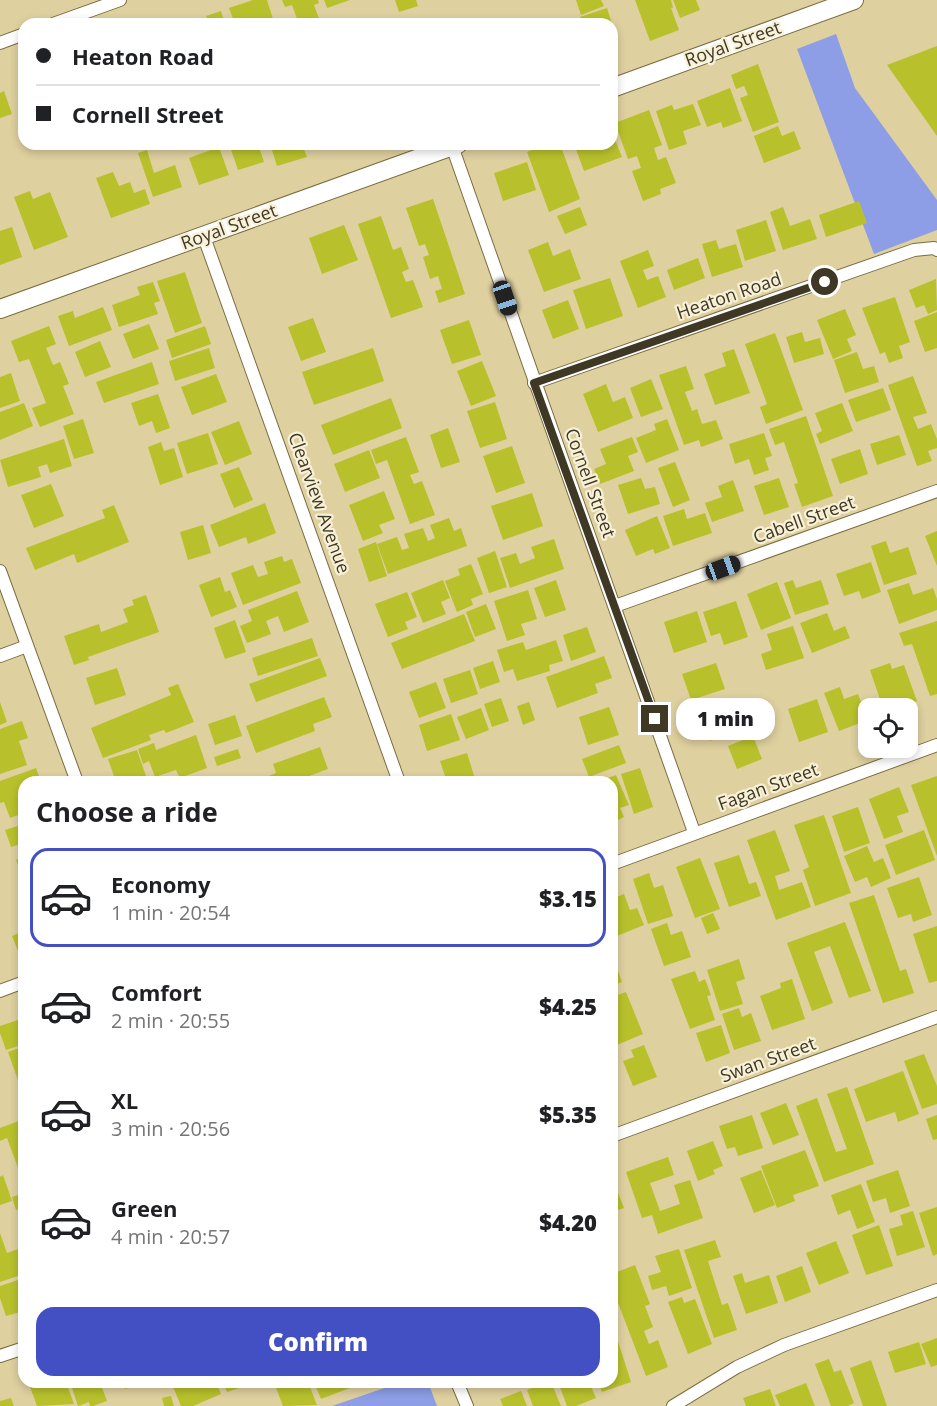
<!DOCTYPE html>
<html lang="en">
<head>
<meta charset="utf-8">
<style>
  :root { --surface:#fff; --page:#f2f2f2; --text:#202124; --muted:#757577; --line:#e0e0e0; --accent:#4250c4 }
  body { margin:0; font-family:"Open Sans",sans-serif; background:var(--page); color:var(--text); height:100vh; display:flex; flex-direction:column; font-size:22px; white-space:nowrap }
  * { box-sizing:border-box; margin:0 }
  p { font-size:20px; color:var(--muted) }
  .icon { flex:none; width:33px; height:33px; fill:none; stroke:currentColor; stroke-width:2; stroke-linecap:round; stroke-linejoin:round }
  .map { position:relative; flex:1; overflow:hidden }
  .panel { position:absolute; left:18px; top:776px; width:600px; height:612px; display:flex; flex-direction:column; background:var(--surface); border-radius:18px; box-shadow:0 3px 9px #0003 }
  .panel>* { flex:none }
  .hud { position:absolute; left:18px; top:18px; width:600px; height:132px; border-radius:18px; box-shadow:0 3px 9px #0003; display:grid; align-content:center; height:132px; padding:0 18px; background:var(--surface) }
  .fabs { position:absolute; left:858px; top:698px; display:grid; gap:12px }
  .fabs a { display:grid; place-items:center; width:60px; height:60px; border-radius:12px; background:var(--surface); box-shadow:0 3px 9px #0003; font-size:30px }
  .end { position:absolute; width:27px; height:27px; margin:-14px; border:8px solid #3f3825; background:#fff; box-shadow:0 0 0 3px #fff }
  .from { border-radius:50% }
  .bubble { position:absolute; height:42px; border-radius:18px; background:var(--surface); box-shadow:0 3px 9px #0003; font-size:20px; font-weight:800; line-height:42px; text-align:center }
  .car { position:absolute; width:18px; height:36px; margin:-18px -9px; border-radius:8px; box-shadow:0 0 4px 2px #0007; background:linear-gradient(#222 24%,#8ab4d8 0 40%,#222 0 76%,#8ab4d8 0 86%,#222 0) }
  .hud b { display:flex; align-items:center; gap:21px; height:57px; font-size:22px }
  .hud b+b { border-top:2px solid var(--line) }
  .hud i { width:15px; height:15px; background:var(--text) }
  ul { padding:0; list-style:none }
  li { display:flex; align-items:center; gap:18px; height:99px; margin:0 12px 9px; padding:0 6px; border:3px solid transparent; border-radius:18px }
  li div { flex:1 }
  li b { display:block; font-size:22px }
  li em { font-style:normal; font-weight:800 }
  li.current { border-color:var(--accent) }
  li>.icon { width:54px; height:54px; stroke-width:1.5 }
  h2 { padding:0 18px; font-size:27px; line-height:72px }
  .cta { display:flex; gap:12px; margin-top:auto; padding:12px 18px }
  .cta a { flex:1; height:69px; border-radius:18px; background:var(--accent); color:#fff; font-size:24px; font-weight:800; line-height:69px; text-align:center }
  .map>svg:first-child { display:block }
</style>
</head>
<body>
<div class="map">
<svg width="937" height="1406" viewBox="0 0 937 1406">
  <rect width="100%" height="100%" fill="#dfd09f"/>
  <g fill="#8d9ee6">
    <polygon points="836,34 855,88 937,200 937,230 874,254 797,49"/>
    <polygon points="402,1382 428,1382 437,1406 332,1406"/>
  </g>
  <g fill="#b8c12c">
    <polygon points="253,0 267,0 273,19 259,24 235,24 229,8"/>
    <polygon points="282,0 318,0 319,3 314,5 321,24 299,24 292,5 285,7"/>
    <polygon points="324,0 350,0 327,8"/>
    <polygon points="395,0 416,0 418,6 399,12"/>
    <polygon points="576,0 601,0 604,6 581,15"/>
    <polygon points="635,0 671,0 673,8 671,8 679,30 650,41"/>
    <polygon points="673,0 696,0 700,10 680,18"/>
    <polygon points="607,8 612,24 583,24 580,17"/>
    <polygon points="221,11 225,24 199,24 208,21 206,16"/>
    <polygon points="937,46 937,136 887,65"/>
    <polygon points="758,64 779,122 753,132 740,98 748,95 744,86 736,89 731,75"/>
    <polygon points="730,88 742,121 723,128 721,122 707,127 697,101"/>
    <polygon points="4,91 12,114 0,118 0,93"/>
    <polygon points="693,104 701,125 683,131 687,144 669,150 656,111 672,105 674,110"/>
    <polygon points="649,110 662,145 654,148 658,160 666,157 676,183 660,189 661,194 643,201 632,171 641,168 637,156 628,159 615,123"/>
    <polygon points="778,126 782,136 794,131 801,149 764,163 754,136"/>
    <polygon points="612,132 622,157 584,171 574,144 612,144"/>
    <polygon points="229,144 258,144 264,162 238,170"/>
    <polygon points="270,144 302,144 307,157 277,166"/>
    <polygon points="547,144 560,144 580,199 549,212 527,152"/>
    <polygon points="219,147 229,175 199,185 189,158"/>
    <polygon points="147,150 154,173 175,165 182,187 153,197 138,153"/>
    <polygon points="527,162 536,190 503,201 494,173"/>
    <polygon points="113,172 119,186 130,182 134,193 145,189 150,204 111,218 96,178"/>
    <polygon points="30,191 33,199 50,192 68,237 34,250 14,197"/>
    <polygon points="433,199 465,294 439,303 435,291 442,289 438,276 430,279 423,257 429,255 425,244 419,246 406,208"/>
    <polygon points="859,201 867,223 826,237 819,215"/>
    <polygon points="580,207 587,225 565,234 557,216"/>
    <polygon points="783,207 790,226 810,219 817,239 783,250 770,212"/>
    <polygon points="381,216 393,250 401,247 409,269 402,272 406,282 413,280 423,307 391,318 358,224"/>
    <polygon points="766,220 776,251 745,261 736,230"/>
    <polygon points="344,225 358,260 322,274 309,238"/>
    <polygon points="12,227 22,257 0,265 0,231"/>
    <polygon points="716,240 719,249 736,244 743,267 712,277 702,244"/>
    <polygon points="548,242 553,256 570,249 581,279 544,292 528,250"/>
    <polygon points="648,250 654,266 643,270 647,280 658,276 666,297 638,308 620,261"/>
    <polygon points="698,258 705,278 674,290 667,270"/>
    <polygon points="185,272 202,323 175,333 157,281"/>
    <polygon points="610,278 623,316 586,329 573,290"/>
    <polygon points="936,279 937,310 928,314 924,305 916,308 909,290"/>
    <polygon points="153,282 160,301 154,303 158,314 119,327 112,305 140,295 137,287"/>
    <polygon points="895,297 910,342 899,346 903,358 889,363 885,352 880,354 862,308"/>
    <polygon points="568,300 579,329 553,339 542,310"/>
    <polygon points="103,307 112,330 69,346 58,316 73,311 75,318"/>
    <polygon points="845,309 856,335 847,339 852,351 833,359 817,320"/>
    <polygon points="937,312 937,348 925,352 914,321"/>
    <polygon points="313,318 326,352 301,361 288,327"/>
    <polygon points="469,320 481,355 452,364 440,330"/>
    <polygon points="149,324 159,349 133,359 123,334"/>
    <polygon points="49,326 56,344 46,348 53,365 60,362 69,384 63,386 74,414 40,427 32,408 46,403 29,359 19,362 11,341"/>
    <polygon points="205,326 211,344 172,358 166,340"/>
    <polygon points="802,332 805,342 820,338 824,354 794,363 786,337"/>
    <polygon points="775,333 803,410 766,424 760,407 767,404 745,344"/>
    <polygon points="100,341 111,367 85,377 75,352"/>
    <polygon points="209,348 215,368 175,381 169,361"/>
    <polygon points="373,348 384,381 314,405 302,372"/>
    <polygon points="734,349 750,393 715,405 704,374 726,366 722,353"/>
    <polygon points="857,352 863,369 874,366 879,382 845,393 834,360"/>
    <polygon points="482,361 496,396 471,406 457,371"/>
    <polygon points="152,362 159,384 104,403 96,382"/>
    <polygon points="686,366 694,389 685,392 692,411 697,409 702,424 716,420 723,439 701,447 699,440 684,445 659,375"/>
    <polygon points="11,373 20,401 0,408 0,377"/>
    <polygon points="216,374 227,402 192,415 181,387"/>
    <polygon points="913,376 927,413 913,417 918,429 931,424 937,439 937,448 928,451 932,461 917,466 888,385"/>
    <polygon points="651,379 663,409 641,417 630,388"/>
    <polygon points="606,384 613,402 625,397 633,418 598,432 583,394"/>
    <polygon points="883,388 891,410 856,422 848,400"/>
    <polygon points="158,394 170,428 156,433 152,421 139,426 131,403"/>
    <polygon points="391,398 402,428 333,455 321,425"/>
    <polygon points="495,402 507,439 480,448 467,411"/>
    <polygon points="24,403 33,426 0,440 0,412"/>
    <polygon points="842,403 853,431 820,444 816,434 822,431 815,413"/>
    <polygon points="806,416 833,496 802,507 794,484 798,483 784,442 775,445 769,429"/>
    <polygon points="83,419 94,453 74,459 63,426"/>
    <polygon points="667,419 679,450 646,463 636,438 656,430 654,424"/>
    <polygon points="239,421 252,454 225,465 211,432"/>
    <polygon points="448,428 460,462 441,468 430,435"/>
    <polygon points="208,433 218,464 187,474 177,443"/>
    <polygon points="764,433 772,456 765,458 769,470 754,475 749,459 735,464 729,444"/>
    <polygon points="899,435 906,455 877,465 870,444"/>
    <polygon points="406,437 419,472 410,475 414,484 422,481 435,515 410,524 387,460 376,464 371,450"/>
    <polygon points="632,437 638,452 628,456 634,471 600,484 594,469 606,464 600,449"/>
    <polygon points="64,439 72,466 50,473 47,464 38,467 41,477 8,487 0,460"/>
    <polygon points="161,442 164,451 174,448 183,477 160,485 148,447"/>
    <polygon points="512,446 525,483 496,493 483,456"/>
    <polygon points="860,449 868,474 840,484 831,459"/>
    <polygon points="369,450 380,478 345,492 334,464"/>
    <polygon points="675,462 690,500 673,507 658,468"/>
    <polygon points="239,467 253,500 234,508 220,474"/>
    <polygon points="641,478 645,489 655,487 660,504 628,514 618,485"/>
    <polygon points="779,478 789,507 764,515 754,486"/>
    <polygon points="733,480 744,511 712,522 705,503 722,497 718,486"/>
    <polygon points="51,484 64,516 34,528 21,495"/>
    <polygon points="384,491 395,519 379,525 383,533 363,541 349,505"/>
    <polygon points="532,493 543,526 503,540 491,506"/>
    <polygon points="265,503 276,533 248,544 246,537 219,547 210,525"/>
    <polygon points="114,505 129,542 77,563 74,554 35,570 26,548 105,518 102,510"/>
    <polygon points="684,509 687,519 705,513 712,533 673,546 663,516"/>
    <polygon points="657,516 670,548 655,554 653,549 636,556 625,530"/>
    <polygon points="449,518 454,531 461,528 467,546 388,574 377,544 397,537 402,550 409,548 404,534 423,528 428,541 435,538 430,525"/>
    <polygon points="203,525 211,553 188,560 180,532"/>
    <polygon points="937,531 937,566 925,536"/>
    <polygon points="554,539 564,569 510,588 500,558 516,553 520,564 535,558 531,547"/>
    <polygon points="886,541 890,553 908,547 917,574 884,585 871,546"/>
    <polygon points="376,542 387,576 369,582 358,549"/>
    <polygon points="495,551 507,587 489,593 477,558"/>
    <polygon points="282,556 284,562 292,559 301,583 243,605 231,573 253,565 258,577 268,574 264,562"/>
    <polygon points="871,562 881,592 862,599 859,591 844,596 836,574"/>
    <polygon points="471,564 483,594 471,599 473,605 457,612 445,581 460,575 458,569"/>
    <polygon points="220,577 225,592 230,590 237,607 211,617 199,585"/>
    <polygon points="443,580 450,598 441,602 446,614 423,623 411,593"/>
    <polygon points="556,580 566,610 545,617 534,588"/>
    <polygon points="793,580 796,588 821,580 829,604 795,615 784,583"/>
    <polygon points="777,582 791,618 761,630 747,594"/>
    <polygon points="909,583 913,595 933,588 937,599 937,610 899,624 887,590"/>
    <polygon points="528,590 537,619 521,624 525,635 507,641 494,601"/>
    <polygon points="297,591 309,622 284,632 278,616 266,621 271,634 247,643 240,626 252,621 248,610"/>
    <polygon points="407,592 417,617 405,622 408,629 388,637 375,604"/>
    <polygon points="146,595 159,632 88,657 89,660 74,665 64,636 99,624 101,632 128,622 123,609 134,605 132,600"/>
    <polygon points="736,601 748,637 724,645 720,633 711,636 703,612"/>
    <polygon points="486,604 496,629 475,637 466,612"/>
    <polygon points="697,611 707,642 674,653 664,622"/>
    <polygon points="827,613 834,631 845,626 850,638 812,653 800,623"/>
    <polygon points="464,614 475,641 402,669 391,643"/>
    <polygon points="235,620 246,652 225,659 214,628"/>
    <polygon points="937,621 937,694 930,696 912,644 904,646 899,633"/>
    <polygon points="793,626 804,658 766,670 761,654 772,650 767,634"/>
    <polygon points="587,627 596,652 571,661 563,635"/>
    <polygon points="312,638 318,656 258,676 252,658"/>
    <polygon points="556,640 563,661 549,665 550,671 517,681 513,669 504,672 497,650 523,642 526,650"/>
    <polygon points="604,656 612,678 595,684 598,693 557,708 546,677"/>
    <polygon points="320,658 327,676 256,702 249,684"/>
    <polygon points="493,661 500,682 480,689 473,668"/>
    <polygon points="716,663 725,689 691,700 682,674"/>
    <polygon points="890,663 892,669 904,665 917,701 899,708 883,708 870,670"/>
    <polygon points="117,668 126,695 95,705 86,678"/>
    <polygon points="470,670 478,694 451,703 443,679"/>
    <polygon points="436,682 446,708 419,718 409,692"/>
    <polygon points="178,684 194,722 166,733 164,730 149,735 151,740 103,758 91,728 171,695 168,688"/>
    <polygon points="840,687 844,699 858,694 868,720 839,731 824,693"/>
    <polygon points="324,697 332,717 313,724 315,731 256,753 246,726"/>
    <polygon points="501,698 509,721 492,727 484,704"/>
    <polygon points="817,699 828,732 799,742 788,709"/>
    <polygon points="0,702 7,722 0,725"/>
    <polygon points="529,702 535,720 523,725 517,706"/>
    <polygon points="728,704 737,732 710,741 701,713"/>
    <polygon points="609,707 619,735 588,745 579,717"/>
    <polygon points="481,708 489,730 466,739 457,717"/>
    <polygon points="451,714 460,740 427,751 419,725"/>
    <polygon points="235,715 242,736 215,745 208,724"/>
    <polygon points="22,721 28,738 19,741 27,765 0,774 0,729"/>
    <polygon points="196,735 207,768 180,778 176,770 155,777 149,761 143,764 138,749 154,743 156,750"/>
    <polygon points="753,736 762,759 737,769 728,746"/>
    <polygon points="619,745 626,763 589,777 582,759"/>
    <polygon points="320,747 328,769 293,782 254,782 276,773 273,764"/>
    <polygon points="238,749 241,758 217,766 214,757"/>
    <polygon points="137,750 147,779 140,782 116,782 108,759"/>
    <polygon points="467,753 476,782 447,782 440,761"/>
    <polygon points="36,768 41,782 24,782 24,813 10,818 4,802 0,803 0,781"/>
    <polygon points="640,768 653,807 634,814 621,774"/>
    <polygon points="616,775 629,805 620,808 624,817 612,823 612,782 600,781"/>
    <polygon points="937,776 937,856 911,785"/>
    <polygon points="899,787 909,812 897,816 903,832 884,839 869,799"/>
    <polygon points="858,807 870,843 844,852 832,816"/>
    <polygon points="824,815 851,893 815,906 803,870 809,867 794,825"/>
    <polygon points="24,824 24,843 11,847 5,830"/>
    <polygon points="775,830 790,871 775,876 779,890 802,882 811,907 776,920 747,840"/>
    <polygon points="924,830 935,860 896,875 885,845"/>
    <polygon points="867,846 874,862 883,858 891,878 871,887 867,877 855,882 844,856"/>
    <polygon points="739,855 749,884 756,882 761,896 729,907 714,863"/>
    <polygon points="24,857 24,873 22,874 16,860"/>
    <polygon points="700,858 720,909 695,918 676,867"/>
    <polygon points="649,873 654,888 663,885 673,916 648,924 633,879"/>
    <polygon points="919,877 932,915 913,922 911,914 898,918 887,888"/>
    <polygon points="624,894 630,910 637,908 644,925 612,938 612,899"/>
    <polygon points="874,895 900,971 906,969 914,993 883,1003 849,903"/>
    <polygon points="713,913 720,929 707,934 701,918"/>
    <polygon points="845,922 871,991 849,998 830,946 814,952 833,1003 812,1011 787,943"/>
    <polygon points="667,923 671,935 682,931 691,957 664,966 651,929"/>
    <polygon points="937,926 937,981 929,983 913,934"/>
    <polygon points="24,931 24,948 18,951 12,936"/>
    <polygon points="739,959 745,979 736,982 743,1004 720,1011 707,970"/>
    <polygon points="615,962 622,982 612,986 612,963"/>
    <polygon points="695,971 699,982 705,979 711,995 707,996 715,1020 690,1029 671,979"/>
    <polygon points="792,979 805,1019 772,1030 760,996 781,988 780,983"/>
    <polygon points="626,992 643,1034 617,1045 612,1033 612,997"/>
    <polygon points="739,1008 742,1017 751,1013 761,1041 734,1050 722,1014"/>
    <polygon points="24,1018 24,1044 6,1050 0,1033 0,1026"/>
    <polygon points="721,1025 730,1053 706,1062 696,1033"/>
    <polygon points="644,1045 657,1077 633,1086 623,1061 634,1057 631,1050"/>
    <polygon points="22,1047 24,1052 24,1082 19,1083 8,1052"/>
    <polygon points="924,1054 937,1086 937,1104 922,1109 904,1061"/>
    <polygon points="903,1071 919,1114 898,1122 895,1112 866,1122 854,1089"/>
    <polygon points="612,1077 618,1095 612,1097"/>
    <polygon points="847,1087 874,1164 824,1182 796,1106 817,1098 836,1152 847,1149 827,1094"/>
    <polygon points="786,1103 799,1135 773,1145 760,1113"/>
    <polygon points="752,1115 763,1148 738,1156 735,1147 727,1149 719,1126"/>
    <polygon points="937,1115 937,1139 933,1140 926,1119"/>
    <polygon points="24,1119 24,1184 7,1138 0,1141 0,1128"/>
    <polygon points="713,1141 723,1166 713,1170 715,1174 698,1181 687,1151"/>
    <polygon points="805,1150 819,1186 793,1195 795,1201 777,1208 761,1166"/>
    <polygon points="668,1157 674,1175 650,1183 660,1211 680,1204 674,1185 690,1180 703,1218 658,1234 652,1215 642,1218 626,1172"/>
    <polygon points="761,1170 775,1205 754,1213 740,1178"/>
    <polygon points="898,1170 910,1206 890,1213 886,1198 873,1202 866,1181"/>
    <polygon points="3,1175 12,1201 0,1205 0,1177"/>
    <polygon points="614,1182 624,1208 612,1212 612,1183"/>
    <polygon points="861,1184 875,1222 857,1229 850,1210 838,1215 831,1195"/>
    <polygon points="24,1193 24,1208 16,1210 12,1197"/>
    <polygon points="937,1207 937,1254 933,1256 919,1213"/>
    <polygon points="913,1211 925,1247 897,1256 889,1229 903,1225 900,1215"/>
    <polygon points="24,1217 24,1235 18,1219"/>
    <polygon points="879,1225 893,1266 866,1275 852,1235"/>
    <polygon points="0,1233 7,1253 18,1249 24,1267 24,1274 0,1282"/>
    <polygon points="715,1240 721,1257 708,1261 722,1305 728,1303 737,1330 714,1338 684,1250"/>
    <polygon points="836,1241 849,1273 819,1285 806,1253"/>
    <polygon points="679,1249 692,1288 669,1296 666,1286 652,1290 648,1276 661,1272 655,1256"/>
    <polygon points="635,1265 650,1304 645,1306 653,1327 644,1331 649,1344 658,1340 668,1367 646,1376 612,1287 612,1274"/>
    <polygon points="802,1266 811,1292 785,1302 776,1276"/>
    <polygon points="742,1273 745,1283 769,1275 778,1303 746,1314 733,1276"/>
    <polygon points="24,1278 24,1311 6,1316 0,1298 0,1286"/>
    <polygon points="682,1297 684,1303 695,1299 712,1344 688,1354 668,1302"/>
    <polygon points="616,1335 631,1382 602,1392 598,1382 612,1382 612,1336"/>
    <polygon points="937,1338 937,1365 931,1367 921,1344"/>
    <polygon points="919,1342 926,1364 895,1373 888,1352"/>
    <polygon points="829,1359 834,1372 841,1370 854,1403 848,1406 831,1406 815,1364"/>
    <polygon points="871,1360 887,1406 863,1406 850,1368"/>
    <polygon points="38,1382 66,1382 74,1404 37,1406 29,1384"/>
    <polygon points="70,1382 100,1382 107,1401 93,1406 90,1406 89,1402 78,1406"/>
    <polygon points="122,1382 146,1382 125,1389"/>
    <polygon points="171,1382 216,1382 221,1394 193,1406 181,1406"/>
    <polygon points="223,1382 257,1382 227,1392"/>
    <polygon points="284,1382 308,1382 317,1405 283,1406 275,1385"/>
    <polygon points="314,1382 354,1382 355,1386 321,1399"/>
    <polygon points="547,1382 551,1382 561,1406 533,1406 527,1390"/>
    <polygon points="558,1382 589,1382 596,1398 576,1406 567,1406"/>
    <polygon points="806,1383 815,1406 780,1406 775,1395"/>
    <polygon points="770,1389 776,1406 746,1406 743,1398"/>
    <polygon points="521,1391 527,1406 503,1406 500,1399"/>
    <polygon points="171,1396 174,1406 164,1406 162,1398"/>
    <polygon points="11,1398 14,1406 0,1406 0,1401"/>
  </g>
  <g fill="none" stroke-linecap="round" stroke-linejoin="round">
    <g stroke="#7b6d40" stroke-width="14">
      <g id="street">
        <polyline points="53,24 120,0"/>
        <polyline points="0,43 24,34"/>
        <path d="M452,146C531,376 614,603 694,832"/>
        <polyline points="204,237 399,782"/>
        <polyline points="534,383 914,250 934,248 937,250"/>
        <polyline points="0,571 77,782"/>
        <polyline points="615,606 937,491"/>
        <polyline points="0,656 27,646"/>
        <polyline points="612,864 937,745"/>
        <polyline points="0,991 24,982"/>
        <polyline points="612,1136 937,1017"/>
        <polyline points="0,1356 24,1348"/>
        <polyline points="457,1382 467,1406"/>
        <polyline points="673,1406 737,1367 784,1345 937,1290"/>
      </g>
    </g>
    <g stroke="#7b6d40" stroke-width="20">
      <g id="secondary">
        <polyline points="612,88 854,0"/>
        <polyline points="0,309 458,144"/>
      </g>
    </g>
    <use href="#street" stroke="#fff" stroke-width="12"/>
    <use href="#secondary" stroke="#fff" stroke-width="18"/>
  </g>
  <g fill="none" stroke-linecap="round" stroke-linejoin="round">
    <polyline stroke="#3f3825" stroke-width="8" points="655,719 534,383 825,282"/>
  </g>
  <g text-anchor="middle" stroke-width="4.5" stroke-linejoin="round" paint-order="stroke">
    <g font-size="18" fill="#3f3825" stroke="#f8f1d8">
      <text transform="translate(733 44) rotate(-20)" y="6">Royal Street</text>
      <text transform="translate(229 227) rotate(-20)" y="6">Royal Street</text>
      <text transform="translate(729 296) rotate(-19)" y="6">Heaton Road</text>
      <text transform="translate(590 483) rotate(70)" y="6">Cornell Street</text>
      <text transform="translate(319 503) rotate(70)" y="6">Clearview Avenue</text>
      <text transform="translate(804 520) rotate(-20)" y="6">Cabell Street</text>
      <text transform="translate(768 787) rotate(-20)" y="6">Fagan Street</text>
      <text transform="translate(768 1060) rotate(-20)" y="6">Swan Street</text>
    </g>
  </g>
</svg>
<div class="fabs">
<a><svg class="icon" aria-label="locate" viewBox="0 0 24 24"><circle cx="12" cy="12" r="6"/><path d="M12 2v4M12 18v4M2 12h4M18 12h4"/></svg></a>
</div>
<i class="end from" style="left:825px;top:282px"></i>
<i class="end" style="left:655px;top:719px"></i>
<div class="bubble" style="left:676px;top:698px;width:99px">1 min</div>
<i class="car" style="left:505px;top:298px;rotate:161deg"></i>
<i class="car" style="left:723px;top:568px;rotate:70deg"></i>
<div class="hud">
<b><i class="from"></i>Heaton Road</b>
<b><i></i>Cornell Street</b>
</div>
<section class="panel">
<h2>Choose a ride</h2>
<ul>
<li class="current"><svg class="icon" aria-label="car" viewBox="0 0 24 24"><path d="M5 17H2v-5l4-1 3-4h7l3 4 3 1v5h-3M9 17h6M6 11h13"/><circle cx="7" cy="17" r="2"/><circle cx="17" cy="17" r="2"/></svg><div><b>Economy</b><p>1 min · 20:54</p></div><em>$3.15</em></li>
<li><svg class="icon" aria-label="car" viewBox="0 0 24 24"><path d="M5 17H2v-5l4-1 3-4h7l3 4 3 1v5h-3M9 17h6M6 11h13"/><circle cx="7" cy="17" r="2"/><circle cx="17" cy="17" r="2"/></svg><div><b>Comfort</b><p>2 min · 20:55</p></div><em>$4.25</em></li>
<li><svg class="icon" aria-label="car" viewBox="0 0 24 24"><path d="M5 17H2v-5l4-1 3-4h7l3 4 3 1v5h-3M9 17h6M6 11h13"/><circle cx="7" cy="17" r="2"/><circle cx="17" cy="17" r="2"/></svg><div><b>XL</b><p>3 min · 20:56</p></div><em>$5.35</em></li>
<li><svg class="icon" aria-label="car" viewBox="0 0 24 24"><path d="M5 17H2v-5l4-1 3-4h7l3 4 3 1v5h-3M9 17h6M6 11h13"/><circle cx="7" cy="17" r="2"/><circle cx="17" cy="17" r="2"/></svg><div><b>Green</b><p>4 min · 20:57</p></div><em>$4.20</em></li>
</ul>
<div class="cta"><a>Confirm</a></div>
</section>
</div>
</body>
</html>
